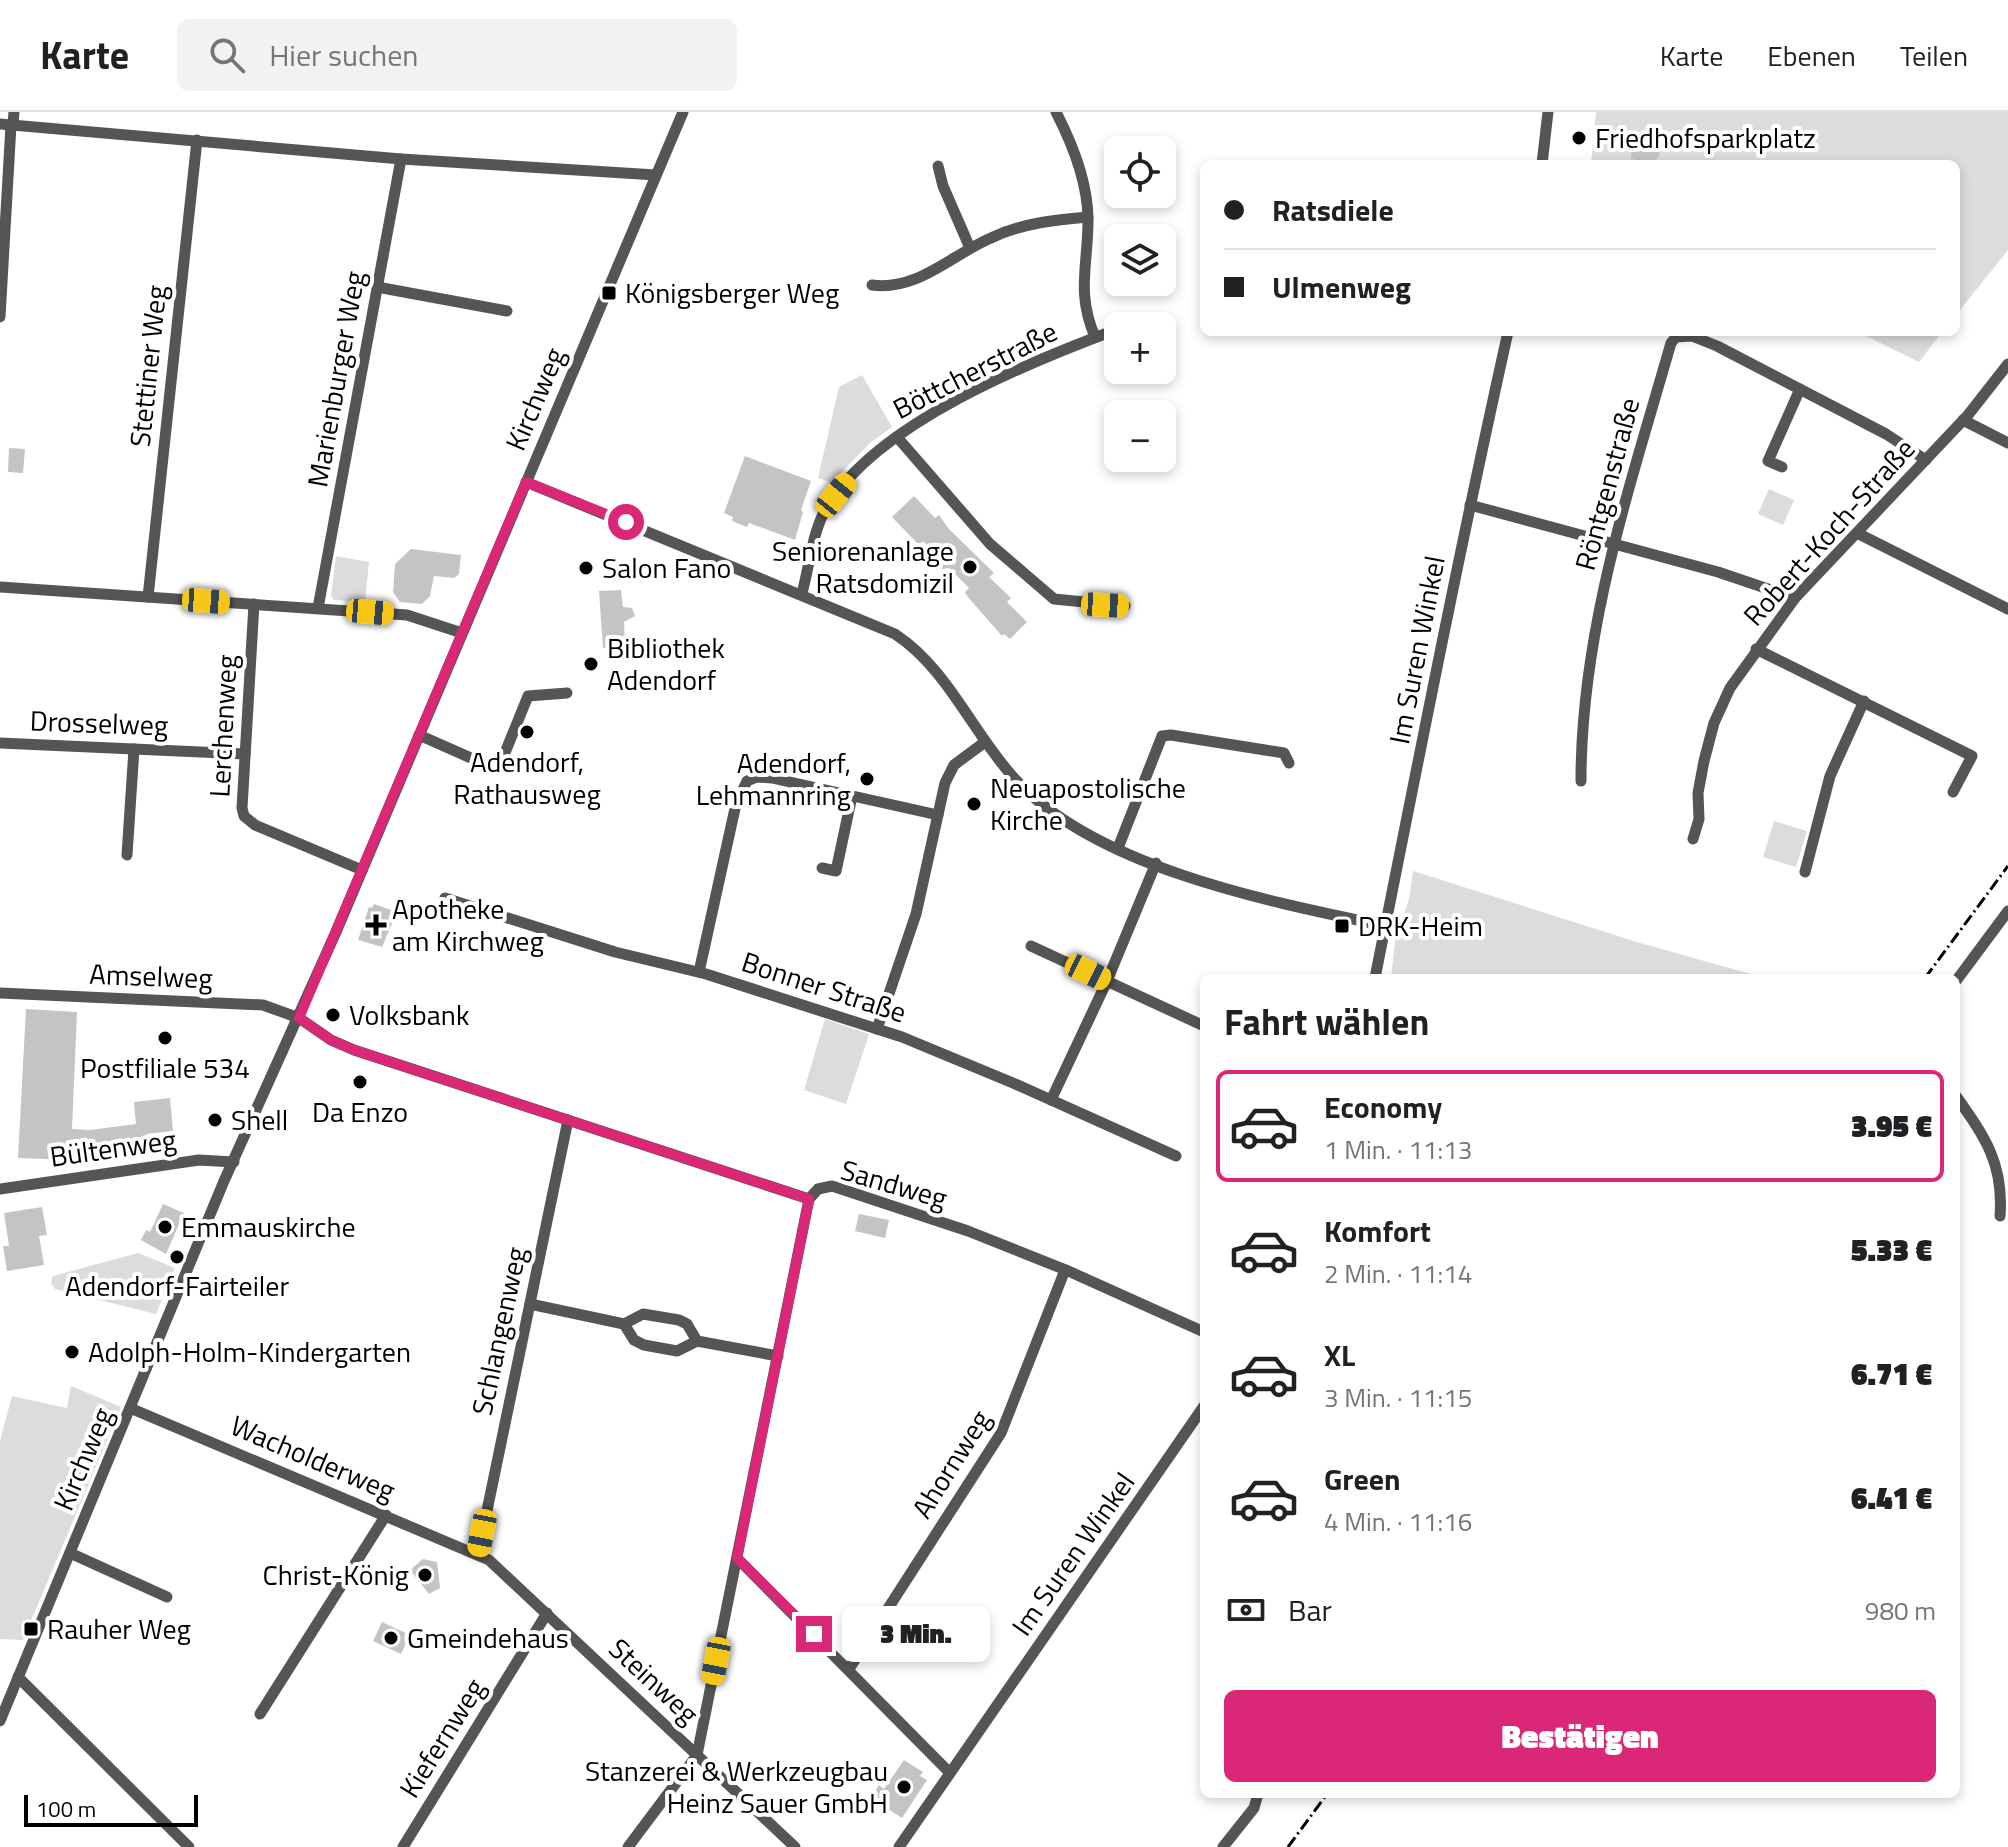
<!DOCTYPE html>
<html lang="de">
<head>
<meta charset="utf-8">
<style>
  :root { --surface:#fff; --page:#f2f2f2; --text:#202124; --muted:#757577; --line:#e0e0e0; --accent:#db2777 }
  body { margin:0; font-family:"Titillium Web",sans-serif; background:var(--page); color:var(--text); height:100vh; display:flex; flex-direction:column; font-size:30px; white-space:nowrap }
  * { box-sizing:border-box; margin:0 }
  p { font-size:26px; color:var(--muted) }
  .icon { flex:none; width:44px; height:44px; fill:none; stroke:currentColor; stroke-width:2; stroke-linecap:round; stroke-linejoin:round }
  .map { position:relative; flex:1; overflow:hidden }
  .details { position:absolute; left:1200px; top:862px; width:760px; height:824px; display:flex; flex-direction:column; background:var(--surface); border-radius:12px; box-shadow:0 4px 12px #0003 }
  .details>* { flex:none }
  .hud { position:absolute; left:1200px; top:48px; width:760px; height:176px; border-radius:12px; box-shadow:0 4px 12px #0003; display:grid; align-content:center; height:176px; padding:0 24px; background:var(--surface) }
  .fabs { position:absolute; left:1104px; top:24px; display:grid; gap:16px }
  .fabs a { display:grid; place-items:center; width:72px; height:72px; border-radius:12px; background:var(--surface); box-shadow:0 4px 12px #0003; font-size:40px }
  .scale { position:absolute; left:24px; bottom:20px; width:174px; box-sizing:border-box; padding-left:8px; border:4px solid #000; border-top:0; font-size:22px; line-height:28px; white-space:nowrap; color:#000; -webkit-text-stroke:6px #fff; paint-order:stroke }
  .end { position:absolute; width:36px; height:36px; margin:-18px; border:10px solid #db2777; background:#fff; box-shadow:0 0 0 4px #fff }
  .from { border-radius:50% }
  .bubble { position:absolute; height:56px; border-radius:12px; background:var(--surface); box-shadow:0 4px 12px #0003; font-size:26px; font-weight:800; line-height:56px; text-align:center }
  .car { position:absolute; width:24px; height:48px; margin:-24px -12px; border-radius:10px; box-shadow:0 0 6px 2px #0007; background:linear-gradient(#f5c518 24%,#345 0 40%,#f5c518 0 76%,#345 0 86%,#f5c518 0) }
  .hud b { display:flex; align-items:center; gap:28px; height:76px; font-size:30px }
  .hud b+b { border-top:2px solid var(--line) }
  .hud i { width:20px; height:20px; background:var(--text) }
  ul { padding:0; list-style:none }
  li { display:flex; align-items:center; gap:24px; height:112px; margin:0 16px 12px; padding:0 8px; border:4px solid transparent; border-radius:12px }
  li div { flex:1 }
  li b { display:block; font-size:30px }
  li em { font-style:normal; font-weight:800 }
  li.active { border-color:var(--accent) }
  li>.icon { width:72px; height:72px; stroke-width:1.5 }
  h2 { padding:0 24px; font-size:36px; line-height:96px }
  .pay { display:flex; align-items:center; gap:20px; height:88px; padding:0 24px; font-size:30px }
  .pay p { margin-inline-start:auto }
  .button { display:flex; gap:16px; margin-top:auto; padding:16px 24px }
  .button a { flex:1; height:92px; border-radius:12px; background:var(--accent); color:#fff; font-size:32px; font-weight:800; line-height:92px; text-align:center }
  header { display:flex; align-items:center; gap:48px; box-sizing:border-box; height:112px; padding:0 40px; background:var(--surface); border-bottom:2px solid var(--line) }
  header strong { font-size:38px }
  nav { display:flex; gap:44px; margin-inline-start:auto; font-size:28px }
  .search { width:560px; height:72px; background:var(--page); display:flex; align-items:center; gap:20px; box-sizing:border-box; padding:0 28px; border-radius:12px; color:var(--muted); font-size:30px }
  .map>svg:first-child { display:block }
</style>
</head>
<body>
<header>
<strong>Karte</strong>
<div class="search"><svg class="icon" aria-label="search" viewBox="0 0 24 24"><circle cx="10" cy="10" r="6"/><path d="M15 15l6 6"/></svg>Hier suchen</div>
<nav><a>Karte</a><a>Ebenen</a><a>Teilen</a></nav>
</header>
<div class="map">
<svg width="2008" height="1735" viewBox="0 0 2008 1735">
  <rect width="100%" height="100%" fill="#fff"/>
  <g fill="#dcdcdc">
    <polygon points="1596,0 2008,0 2008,138 1956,203 1956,52 1591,52"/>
    <polygon points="1858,220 1942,220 1919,250"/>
    <polygon points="862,263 892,315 870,331 831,371 818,366 839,275"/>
    <polygon points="1769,377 1794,388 1783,413 1758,402"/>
    <polygon points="336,444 369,450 365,490 334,488 331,483"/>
    <polygon points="1774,709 1807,719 1796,755 1763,745"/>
    <polygon points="1413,759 1640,831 1765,866 1391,866 1395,830 1409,787"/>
    <polygon points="825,907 869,922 846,992 804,978"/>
    <polygon points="138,1141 175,1156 156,1202 55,1177 51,1171 53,1164"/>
    <polygon points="71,1274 121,1295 23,1528 0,1527 0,1329 12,1284 67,1296"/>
  </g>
  <g fill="#c4c4c4">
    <polygon points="1632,29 1656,33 1660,37 1659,44 1652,52 1633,52 1634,47 1631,47"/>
    <polygon points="9,336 25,337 23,361 8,360"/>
    <polygon points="745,344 811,369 801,398 803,400 795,428 749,411 747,415 732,409 733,405 724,401"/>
    <polygon points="914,384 935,406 939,403 949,417 994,461 989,465 1011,486 1007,490 1027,510 1010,527 1004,522 1002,524 967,484 965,480 969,476 949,456 942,457 943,450 923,429 919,433 892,405"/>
    <polygon points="411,437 461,443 459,462 454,466 434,464 430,484 422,492 400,490 393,480 395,452"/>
    <polygon points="621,478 623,495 632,496 635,504 624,510 625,535 603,536 599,479"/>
    <polygon points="374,792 397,800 382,835 358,828 369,795 372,796"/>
    <polygon points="26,897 77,900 72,1017 90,1018 136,1012 134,990 170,986 173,1019 146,1022 148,1037 70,1048 18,1046"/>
    <polygon points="163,1092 184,1101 166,1142 141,1128 146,1118 150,1120"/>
    <polygon points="42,1095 47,1123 39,1124 44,1153 7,1159 3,1134 9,1134 4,1101"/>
    <polygon points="859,1102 889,1108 885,1126 855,1119"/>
    <polygon points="423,1447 437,1450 440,1476 429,1482 410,1458"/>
    <polygon points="382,1510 410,1523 401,1542 373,1529"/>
    <polygon points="904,1648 923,1660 920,1664 927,1668 902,1706 871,1686 879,1673 884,1677"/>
  </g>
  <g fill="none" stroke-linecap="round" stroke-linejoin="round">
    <g stroke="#555" stroke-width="11">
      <path d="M1056,0C1073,33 1088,70 1088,108C1088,154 1076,180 1095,225"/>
      <polyline points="0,12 401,47 656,63"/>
      <polyline points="13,13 14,0"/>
      <polyline points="1542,52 1548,0"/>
      <polyline points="938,54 943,74 970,136"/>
      <path d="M872,173C918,179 951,143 991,126C1022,111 1055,108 1088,105"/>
      <polyline points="377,175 507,199"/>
      <polyline points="0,205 11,13"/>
      <polyline points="1125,214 1138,209"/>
      <polyline points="1963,308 2008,331"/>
      <polyline points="897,325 990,432 1054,487 1125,494"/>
      <polyline points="1782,355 1768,349 1800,277"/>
      <path d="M526,370L895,522C948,557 972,620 1014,666C1095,756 1271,790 1386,814"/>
      <polyline points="1470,393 1718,460 1795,486"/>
      <polyline points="1859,422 2008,497"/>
      <polyline points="0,475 407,503 462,521"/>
      <path d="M802,481C810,452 812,419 828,393C880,310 1029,250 1118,217"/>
      <polyline points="148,485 197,28"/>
      <polyline points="254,492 242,696 244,704 255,713 362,758"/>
      <polyline points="318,496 401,47"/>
      <polyline points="1756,537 1972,644 1953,680"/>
      <polyline points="419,623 498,658 528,584 567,581"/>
      <polyline points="0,631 245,642"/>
      <path d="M1581,669C1581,518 1630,374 1671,231L1676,225L1692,224L1717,234L1886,322L1926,348"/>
      <polyline points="1693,727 1699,707 1698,681 1704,649 1714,611 1730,576 1795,486 1968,303 2008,252"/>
      <polyline points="1118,736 1162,624 1171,623 1284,641 1289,651"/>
      <polyline points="127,743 134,637"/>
      <polyline points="822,756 836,759 852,684"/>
      <polyline points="1805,760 1830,664 1864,589"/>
      <polyline points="445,786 615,840 706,862 902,925 1013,971 1176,1044"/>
      <polyline points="1031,834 1204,914"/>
      <polyline points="699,860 736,692 747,669 757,665 772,666 938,703"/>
      <path d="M1375,866C1418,650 1460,435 1508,220"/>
      <polyline points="1956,869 2008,799"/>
      <polyline points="0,881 263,893 299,906 331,928 354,938 809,1087 818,1077 832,1074 968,1119 1066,1158 1204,1220"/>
      <polyline points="877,917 916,802 945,671 954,653 985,630"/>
      <path d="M1956,984C1985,1025 2004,1052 2000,1104"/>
      <polyline points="1051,988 1107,869 1156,751"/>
      <polyline points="0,1077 199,1048 234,1050"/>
      <polyline points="530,1192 624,1212 634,1228 644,1233 677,1239 697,1229 778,1244"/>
      <polyline points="624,1212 643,1202 679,1208 687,1212 697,1229"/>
      <polyline points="130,1296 489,1448 795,1735"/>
      <polyline points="70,1441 167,1485"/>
      <polyline points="478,1442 568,1008"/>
      <polyline points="737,1446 950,1661"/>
      <polyline points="849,1557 1001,1321 1065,1158"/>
      <polyline points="18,1565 189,1735"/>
      <polyline points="260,1602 386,1403"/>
      <polyline points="0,1609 224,1069 336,820 683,0"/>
      <polyline points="403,1735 547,1501"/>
      <polyline points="628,1735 697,1643 809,1087"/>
      <polyline points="899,1735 1204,1294"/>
      <polyline points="1223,1735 1254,1696 1258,1682"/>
    </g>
    <g stroke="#000" stroke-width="3" stroke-dasharray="12 4 2 4" stroke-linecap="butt">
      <polyline points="1925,866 2008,754"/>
      <polyline points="1288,1735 1327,1682"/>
    </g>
  </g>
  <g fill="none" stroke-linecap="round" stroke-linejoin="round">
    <polyline stroke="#db2777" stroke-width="10" points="626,410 526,370 299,906 331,928 354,938 809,1087 737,1446 814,1522"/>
  </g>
  <g fill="#000" stroke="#fff" stroke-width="3">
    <circle cx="1579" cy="26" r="8"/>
    <rect x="601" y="173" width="16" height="16" rx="4"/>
    <circle cx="970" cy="455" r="8"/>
    <circle cx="586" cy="456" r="8"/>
    <circle cx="591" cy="552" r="8"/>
    <circle cx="527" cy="620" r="8"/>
    <circle cx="867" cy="667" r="8"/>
    <circle cx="974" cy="692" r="8"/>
    <path d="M372 801h8v8h8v8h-8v8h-8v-8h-8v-8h8z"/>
    <rect x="1334" y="806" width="16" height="16" rx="4"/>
    <circle cx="333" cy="903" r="8"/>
    <circle cx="165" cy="926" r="8"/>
    <circle cx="360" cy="970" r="8"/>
    <circle cx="215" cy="1008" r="8"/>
    <circle cx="165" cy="1115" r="8"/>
    <circle cx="177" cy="1145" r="8"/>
    <circle cx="72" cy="1240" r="8"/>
    <circle cx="425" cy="1463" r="8"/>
    <rect x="23" y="1509" width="16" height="16" rx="4"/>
    <circle cx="391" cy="1526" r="8"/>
    <circle cx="904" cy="1675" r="8"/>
  </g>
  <g text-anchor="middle" stroke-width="8" stroke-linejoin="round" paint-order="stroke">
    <g font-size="28" fill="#000" stroke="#fff" text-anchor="start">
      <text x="1595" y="36">Friedhofsparkplatz</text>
      <text x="625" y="191">Königsberger Weg</text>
      <text x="954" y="449" text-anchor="end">Seniorenanlage<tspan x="954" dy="32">Ratsdomizil</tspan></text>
      <text x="602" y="466">Salon Fano</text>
      <text x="607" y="546">Bibliothek<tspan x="607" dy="32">Adendorf</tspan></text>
      <text x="527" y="660" text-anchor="middle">Adendorf,<tspan x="527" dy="32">Rathausweg</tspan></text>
      <text x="851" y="661" text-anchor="end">Adendorf,<tspan x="851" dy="32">Lehmannring</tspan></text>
      <text x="990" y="686">Neuapostolische<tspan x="990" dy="32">Kirche</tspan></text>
      <text x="392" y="807">Apotheke<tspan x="392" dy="32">am Kirchweg</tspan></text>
      <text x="1358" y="824">DRK-Heim</text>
      <text x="349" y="913">Volksbank</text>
      <text x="165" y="966" text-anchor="middle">Postfiliale 534</text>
      <text x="360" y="1010" text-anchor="middle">Da Enzo</text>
      <text x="231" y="1018">Shell</text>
      <text x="181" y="1125">Emmauskirche</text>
      <text x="177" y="1184" text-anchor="middle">Adendorf-Fairteiler</text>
      <text x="88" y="1250">Adolph-Holm-Kindergarten</text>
      <text x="409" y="1473" text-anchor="end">Christ-König</text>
      <text x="47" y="1527">Rauher Weg</text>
      <text x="407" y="1536">Gmeindehaus</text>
      <text x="888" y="1669" text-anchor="end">Stanzerei &amp; Werkzeugbau<tspan x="888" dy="32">Heinz Sauer GmbH</tspan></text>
    </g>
    <g font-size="28" fill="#000" stroke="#fff">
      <text transform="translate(148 254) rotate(-84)" y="10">Stettiner Weg</text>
      <text transform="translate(975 258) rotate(-27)" y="10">Böttcherstraße</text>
      <text transform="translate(336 267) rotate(-80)" y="10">Marienburger Weg</text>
      <text transform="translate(535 287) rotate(-67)" y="10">Kirchweg</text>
      <text transform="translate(1607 372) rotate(-75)" y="10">Röntgenstraße</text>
      <text transform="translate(1829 420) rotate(-48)" y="10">Robert-Koch-Straße</text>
      <text transform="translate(1417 538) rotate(-79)" y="10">Im Suren Winkel</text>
      <text transform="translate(99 611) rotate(2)" y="10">Drosselweg</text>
      <text transform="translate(223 614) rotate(-87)" y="10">Lerchenweg</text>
      <text transform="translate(151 864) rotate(2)" y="10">Amselweg</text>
      <text transform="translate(824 875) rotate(18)" y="10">Bonner Straße</text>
      <text transform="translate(113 1036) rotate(-8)" y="10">Bültenweg</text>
      <text transform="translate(894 1072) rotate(16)" y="10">Sandweg</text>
      <text transform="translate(499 1219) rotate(-78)" y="10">Schlangenweg</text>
      <text transform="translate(313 1346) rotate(23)" y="10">Wacholderweg</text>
      <text transform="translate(83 1347) rotate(-67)" y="10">Kirchweg</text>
      <text transform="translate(951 1352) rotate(-58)" y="10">Ahornweg</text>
      <text transform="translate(1073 1442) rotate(-55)" y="10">Im Suren Winkel</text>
      <text transform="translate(654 1569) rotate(43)" y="10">Steinweg</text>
      <text transform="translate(442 1626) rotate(-58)" y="10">Kiefernweg</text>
    </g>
  </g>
</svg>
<div class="fabs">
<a><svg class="icon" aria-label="locate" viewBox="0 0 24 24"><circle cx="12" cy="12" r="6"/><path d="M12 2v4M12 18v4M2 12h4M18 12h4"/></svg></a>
<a><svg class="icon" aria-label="layers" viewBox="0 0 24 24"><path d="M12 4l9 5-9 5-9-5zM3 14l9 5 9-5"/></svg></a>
<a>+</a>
<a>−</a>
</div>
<div class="scale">100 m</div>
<i class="end from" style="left:626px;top:410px"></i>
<i class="end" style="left:814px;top:1522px"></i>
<div class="bubble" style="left:842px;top:1494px;width:148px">3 Min.</div>
<i class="car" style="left:836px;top:383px;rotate:39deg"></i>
<i class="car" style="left:206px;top:489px;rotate:94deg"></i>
<i class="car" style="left:1105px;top:493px;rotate:93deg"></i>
<i class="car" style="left:370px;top:500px;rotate:95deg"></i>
<i class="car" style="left:1088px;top:860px;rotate:116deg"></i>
<i class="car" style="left:482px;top:1421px;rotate:191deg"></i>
<i class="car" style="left:716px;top:1549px;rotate:191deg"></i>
<div class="hud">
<b><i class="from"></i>Ratsdiele</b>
<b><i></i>Ulmenweg</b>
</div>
<section class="details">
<h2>Fahrt wählen</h2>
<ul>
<li class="active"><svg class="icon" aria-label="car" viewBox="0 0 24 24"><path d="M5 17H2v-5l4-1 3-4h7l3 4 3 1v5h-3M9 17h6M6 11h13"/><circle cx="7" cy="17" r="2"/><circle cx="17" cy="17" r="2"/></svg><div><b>Economy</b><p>1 Min. · 11:13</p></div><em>3.95 €</em></li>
<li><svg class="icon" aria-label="car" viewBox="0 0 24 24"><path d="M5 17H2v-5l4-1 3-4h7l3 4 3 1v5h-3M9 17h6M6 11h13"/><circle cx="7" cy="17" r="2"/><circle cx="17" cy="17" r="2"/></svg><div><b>Komfort</b><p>2 Min. · 11:14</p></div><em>5.33 €</em></li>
<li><svg class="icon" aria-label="car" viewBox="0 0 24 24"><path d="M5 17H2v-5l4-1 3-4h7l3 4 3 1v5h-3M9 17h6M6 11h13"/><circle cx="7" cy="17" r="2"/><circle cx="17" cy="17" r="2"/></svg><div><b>XL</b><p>3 Min. · 11:15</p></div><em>6.71 €</em></li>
<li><svg class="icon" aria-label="car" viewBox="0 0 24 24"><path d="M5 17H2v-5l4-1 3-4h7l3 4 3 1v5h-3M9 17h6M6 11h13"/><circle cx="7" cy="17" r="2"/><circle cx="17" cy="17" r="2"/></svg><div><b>Green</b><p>4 Min. · 11:16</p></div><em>6.41 €</em></li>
</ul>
<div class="pay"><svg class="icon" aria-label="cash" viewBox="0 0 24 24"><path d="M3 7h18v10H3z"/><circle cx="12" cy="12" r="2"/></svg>Bar<p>980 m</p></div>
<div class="button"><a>Bestätigen</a></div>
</section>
</div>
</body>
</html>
